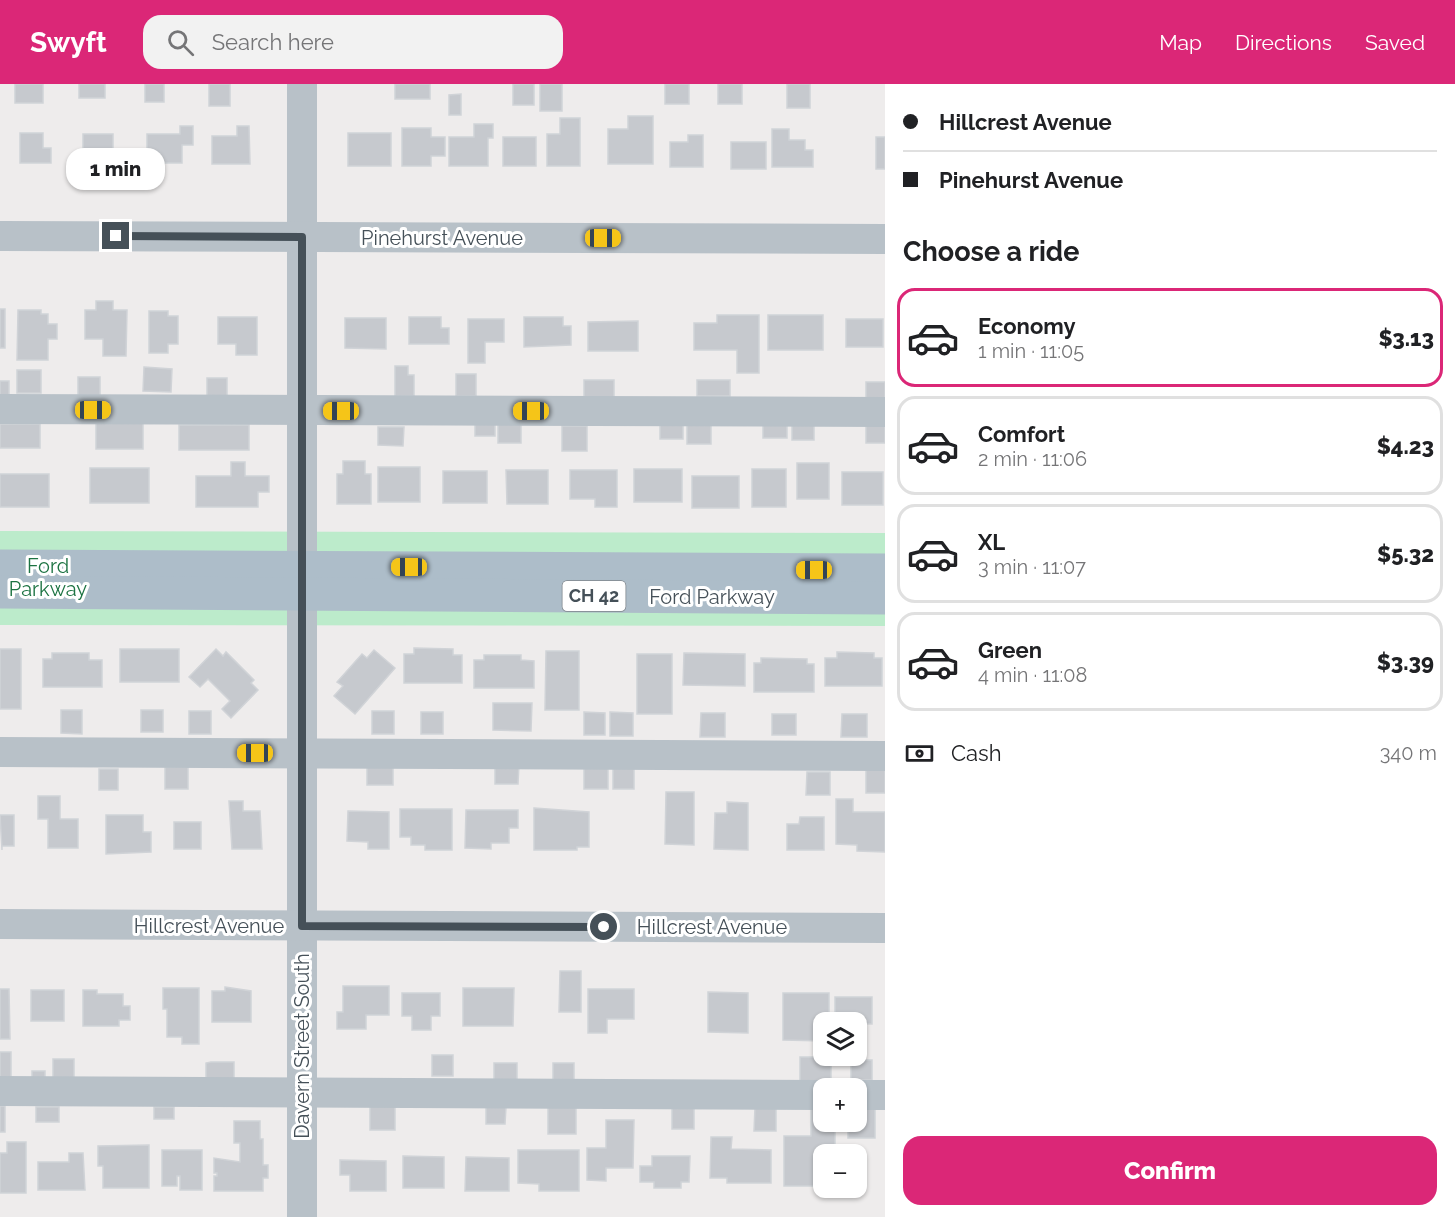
<!DOCTYPE html>
<html lang="en">
<head>
<meta charset="utf-8">
<style>
  :root { --surface:#fff; --page:#f2f2f2; --text:#202124; --muted:#757577; --line:#e0e0e0; --accent:#db2777 }
  body { margin:0; font-family:Raleway,sans-serif; background:var(--page); color:var(--text); height:100vh; display:flex; flex-direction:column; font-size:22px; white-space:nowrap }
  * { box-sizing:border-box; margin:0 }
  p { font-size:20px; color:var(--muted) }
  .icon { flex:none; width:33px; height:33px; fill:none; stroke:currentColor; stroke-width:2; stroke-linecap:round; stroke-linejoin:round }
  .map { position:relative; flex:1; overflow:hidden }
  .drawer { display:flex; flex-direction:column; background:var(--surface); width:570px }
  .drawer>* { flex:none }
  .top-card { display:grid; align-content:center; height:132px; padding:0 18px; background:var(--surface) }
  .fabs { position:absolute; left:813px; top:928px; display:grid; gap:12px }
  .fabs a { display:grid; place-items:center; width:54px; height:54px; border-radius:12px; background:var(--surface); box-shadow:0 2px 4px #0004; font-size:30px }
  .end { position:absolute; width:27px; height:27px; margin:-14px; border:8px solid #455058; background:#fff; box-shadow:0 0 0 3px #fff }
  .from { border-radius:50% }
  .bubble { position:absolute; height:42px; border-radius:18px; background:var(--surface); box-shadow:0 2px 4px #0004; font-size:20px; font-weight:800; line-height:42px; text-align:center }
  .car { position:absolute; width:18px; height:36px; margin:-18px -9px; border-radius:8px; box-shadow:0 0 4px 2px #0007; background:linear-gradient(#f5c518 24%,#345 0 40%,#f5c518 0 76%,#345 0 86%,#f5c518 0) }
  .top-card b { display:flex; align-items:center; gap:21px; height:57px; font-size:22px }
  .top-card b+b { border-top:2px solid var(--line) }
  .top-card i { width:15px; height:15px; background:var(--text) }
  ul { padding:0; list-style:none }
  li { display:flex; align-items:center; gap:18px; height:99px; margin:0 12px 9px; padding:0 6px; border:3px solid var(--line); border-radius:18px }
  li div { flex:1 }
  li b { display:block; font-size:22px }
  li em { font-style:normal; font-weight:800 }
  li.on { border-color:var(--accent) }
  li>.icon { width:54px; height:54px; stroke-width:1.5 }
  h2 { padding:0 18px; font-size:27px; line-height:72px }
  .pay { display:flex; align-items:center; gap:15px; height:66px; padding:0 18px; font-size:22px }
  .pay p { margin-inline-start:auto }
  .action { display:flex; gap:12px; margin-top:auto; padding:12px 18px }
  .action a { flex:1; height:69px; border-radius:18px; background:var(--accent); color:#fff; font-size:24px; font-weight:800; line-height:69px; text-align:center }
  header { display:flex; align-items:center; gap:36px; box-sizing:border-box; height:84px; padding:0 30px; background:var(--accent); color:#fff }
  header strong { font-size:28px }
  nav { display:flex; gap:33px; margin-inline-start:auto; font-size:21px }
  .search { width:420px; height:54px; background:var(--page); display:flex; align-items:center; gap:15px; box-sizing:border-box; padding:0 21px; border-radius:18px; color:var(--muted); font-size:22px }
  main { display:flex; flex:1; min-height:0 }
  .map>svg:first-child { display:block }
</style>
</head>
<body>
<header>
<strong>Swyft</strong>
<div class="search"><svg class="icon" aria-label="search" viewBox="0 0 24 24"><circle cx="10" cy="10" r="6"/><path d="M15 15l6 6"/></svg>Search here</div>
<nav><a>Map</a><a>Directions</a><a>Saved</a></nav>
</header>
<main>
<div class="map">
<svg width="885" height="1133" viewBox="0 0 885 1133">
  <rect width="100%" height="100%" fill="#eeecec"/>
  <polygon fill="#bcebcb" points="0,447 885,449 885,542 0,541"/>
  <g fill="#c6c9ce" stroke="#d0d3d7" stroke-width="1.5">
    <rect x="15" y="0" width="28" height="19"/>
    <rect x="79" y="0" width="26" height="14"/>
    <rect x="145" y="0" width="19" height="18"/>
    <rect x="209" y="0" width="21" height="22"/>
    <rect x="395" y="0" width="35" height="15"/>
    <rect x="513" y="0" width="21" height="21"/>
    <rect x="540" y="0" width="22" height="27"/>
    <rect x="665" y="0" width="24" height="20"/>
    <rect x="718" y="0" width="24" height="20"/>
    <rect x="787" y="0" width="23" height="24"/>
    <polygon points="461,10 461,31 449,31 449,11"/>
    <polygon points="628,32 653,32 653,80 608,80 608,45 628,45"/>
    <polygon points="560,34 580,34 580,82 547,82 547,50 560,50"/>
    <polygon points="474,40 493,40 493,54 488,54 488,82 449,82 449,53 474,53"/>
    <polygon points="180,42 193,42 193,61 182,61 182,79 147,79 147,50 180,50"/>
    <polygon points="237,42 249,42 250,80 212,80 212,52 237,52"/>
    <polygon points="402,44 431,44 431,53 445,53 445,72 431,72 431,82 402,82"/>
    <polygon points="772,45 789,45 789,56 805,56 805,66 813,66 813,83 772,83"/>
    <polygon points="20,49 43,49 43,64 51,64 51,79 20,79"/>
    <rect x="348" y="49" width="43" height="33"/>
    <rect x="83" y="50" width="30" height="30"/>
    <polygon points="688,51 703,51 703,83 670,83 670,58 688,58"/>
    <rect x="503" y="53" width="33" height="29"/>
    <rect x="876" y="53" width="9" height="32"/>
    <rect x="731" y="58" width="35" height="27"/>
    <polygon points="96,217 113,217 113,226 127,226 126,272 103,272 103,255 85,255 85,226 96,226"/>
    <rect x="0" y="225" width="5" height="39"/>
    <polygon points="18,226 41,226 41,230 48,230 48,240 57,240 57,255 48,255 48,276 17,276"/>
    <polygon points="149,227 168,227 168,232 178,232 178,260 168,260 168,269 149,269"/>
    <polygon points="717,231 759,231 759,289 737,289 737,266 694,266 694,239 717,239"/>
    <rect x="768" y="231" width="55" height="35"/>
    <polygon points="218,233 257,233 257,271 236,271 236,260 218,260"/>
    <polygon points="409,233 441,233 441,244 449,244 449,260 409,260"/>
    <polygon points="524,233 563,233 563,242 571,242 571,261 524,263"/>
    <polygon points="345,234 386,234 386,265 345,264"/>
    <polygon points="468,235 504,235 504,258 485,258 485,279 468,279"/>
    <rect x="846" y="235" width="37" height="28"/>
    <polygon points="638,237 638,267 588,267 588,238"/>
    <polygon points="395,282 408,282 408,291 414,291 414,312 395,312"/>
    <polygon points="144,283 172,285 171,308 143,307"/>
    <rect x="17" y="286" width="24" height="23"/>
    <rect x="456" y="290" width="20" height="22"/>
    <rect x="78" y="293" width="22" height="22"/>
    <rect x="207" y="294" width="20" height="20"/>
    <rect x="584" y="296" width="30" height="20"/>
    <rect x="697" y="296" width="33" height="16"/>
    <rect x="0" y="297" width="9" height="18"/>
    <rect x="866" y="298" width="19" height="19"/>
    <rect x="498" y="337" width="23" height="22"/>
    <rect x="792" y="337" width="22" height="19"/>
    <rect x="660" y="338" width="23" height="17"/>
    <rect x="763" y="338" width="24" height="16"/>
    <rect x="96" y="339" width="47" height="26"/>
    <rect x="475" y="339" width="20" height="13"/>
    <rect x="687" y="339" width="24" height="21"/>
    <rect x="866" y="339" width="19" height="20"/>
    <rect x="0" y="340" width="40" height="24"/>
    <rect x="179" y="341" width="70" height="25"/>
    <rect x="562" y="342" width="25" height="25"/>
    <polygon points="378,343 404,343 403,362 378,361"/>
    <polygon points="343,377 365,377 365,390 371,390 371,420 337,420 337,390 343,390"/>
    <polygon points="231,378 245,378 245,392 269,392 269,408 258,408 258,423 196,423 196,392 231,392"/>
    <rect x="797" y="379" width="32" height="36"/>
    <rect x="378" y="383" width="42" height="35"/>
    <rect x="90" y="384" width="59" height="35"/>
    <rect x="634" y="385" width="48" height="33"/>
    <rect x="752" y="385" width="34" height="38"/>
    <polygon points="506,386 548,386 548,420 507,420"/>
    <polygon points="570,386 617,386 617,423 595,423 595,415 570,415"/>
    <rect x="443" y="387" width="44" height="32"/>
    <rect x="842" y="388" width="41" height="33"/>
    <rect x="0" y="390" width="49" height="33"/>
    <rect x="692" y="392" width="47" height="32"/>
    <polygon points="414,564 453,565 453,571 462,571 462,599 404,599 404,570 414,570"/>
    <rect x="0" y="565" width="21" height="60"/>
    <rect x="120" y="565" width="59" height="33"/>
    <polygon points="216,565 223,572 226,568 254,596 251,599 258,606 231,634 222,625 230,617 208,595 200,603 189,593"/>
    <polygon points="374,566 395,584 355,630 334,612 343,602 337,598 362,570 367,574"/>
    <polygon points="546,567 579,567 579,626 545,626"/>
    <polygon points="837,568 874,569 874,574 882,574 882,602 825,602 825,574 837,574"/>
    <polygon points="52,569 89,569 89,576 102,576 102,603 43,603 43,575 52,575"/>
    <polygon points="684,569 745,570 745,602 683,601"/>
    <rect x="637" y="570" width="35" height="60"/>
    <polygon points="484,571 521,571 521,576 534,577 534,604 474,604 474,576 484,576"/>
    <polygon points="761,574 807,575 807,580 814,580 814,608 754,608 754,579 761,579"/>
    <polygon points="493,619 532,619 531,647 493,646"/>
    <polygon points="61,626 82,626 82,650 61,649"/>
    <rect x="141" y="626" width="22" height="22"/>
    <rect x="189" y="627" width="22" height="23"/>
    <rect x="372" y="627" width="22" height="23"/>
    <rect x="421" y="628" width="22" height="22"/>
    <polygon points="584,628 605,629 605,651 584,651"/>
    <polygon points="610,628 633,629 633,652 610,652"/>
    <polygon points="701,629 725,629 725,653 700,653"/>
    <rect x="772" y="630" width="24" height="21"/>
    <polygon points="842,630 867,630 867,653 841,653"/>
    <rect x="367" y="678" width="26" height="23"/>
    <polygon points="495,680 519,680 518,700 495,700"/>
    <rect x="584" y="680" width="24" height="25"/>
    <rect x="613" y="680" width="21" height="25"/>
    <rect x="165" y="683" width="23" height="22"/>
    <rect x="866" y="683" width="19" height="26"/>
    <rect x="99" y="685" width="19" height="21"/>
    <polygon points="807,688 830,688 830,711 806,711"/>
    <polygon points="666,708 694,708 694,761 665,760"/>
    <polygon points="38,712 60,712 60,735 78,735 78,764 48,764 48,735 38,735"/>
    <polygon points="836,715 853,715 853,728 885,728 885,768 857,767 857,761 836,760"/>
    <polygon points="229,717 243,717 243,727 260,727 262,765 232,765"/>
    <polygon points="727,718 748,719 748,766 714,765 715,729 727,729"/>
    <polygon points="534,724 589,728 589,763 577,763 577,766 534,766"/>
    <polygon points="400,725 452,725 452,766 425,766 425,761 411,761 411,753 400,753"/>
    <polygon points="466,726 518,726 518,744 509,744 509,759 491,759 491,765 465,764"/>
    <polygon points="348,727 389,728 389,765 368,765 368,758 347,757"/>
    <polygon points="0,731 14,731 14,762 2,762 2,766"/>
    <polygon points="106,731 143,731 143,748 151,748 151,768 106,770"/>
    <polygon points="800,733 824,733 824,766 787,766 787,740 799,740"/>
    <rect x="174" y="738" width="27" height="27"/>
    <polygon points="560,887 581,887 581,928 559,928"/>
    <polygon points="343,902 389,902 389,931 366,931 366,945 337,945 337,928 343,928"/>
    <polygon points="225,903 251,907 251,938 212,938 212,907 225,907"/>
    <polygon points="163,904 199,904 199,960 182,960 182,953 167,953 167,925 163,925"/>
    <polygon points="463,904 514,904 513,942 463,942"/>
    <polygon points="0,905 9,905 10,955 0,955"/>
    <polygon points="588,905 634,905 634,935 607,935 607,949 588,949"/>
    <rect x="31" y="906" width="33" height="31"/>
    <polygon points="83,906 97,906 97,910 123,910 123,922 130,922 130,936 119,936 119,942 83,942"/>
    <polygon points="708,908 748,909 748,949 708,948"/>
    <polygon points="402,909 440,909 440,932 431,932 431,946 412,946 412,932 402,932"/>
    <polygon points="783,909 829,909 829,939 824,939 824,957 783,956"/>
    <polygon points="835,913 872,913 872,940 835,939"/>
    <rect x="0" y="968" width="11" height="25"/>
    <rect x="432" y="971" width="21" height="21"/>
    <polygon points="800,973 831,973 831,998 800,997"/>
    <rect x="53" y="975" width="21" height="22"/>
    <rect x="851" y="976" width="21" height="20"/>
    <polygon points="211,978 234,978 234,998 206,996 206,979"/>
    <rect x="494" y="979" width="23" height="21"/>
    <rect x="553" y="979" width="21" height="20"/>
    <rect x="32" y="987" width="13" height="12"/>
    <rect x="0" y="1022" width="5" height="26"/>
    <rect x="370" y="1022" width="25" height="24"/>
    <polygon points="486,1022 506,1023 505,1040 486,1040"/>
    <rect x="36" y="1023" width="23" height="15"/>
    <rect x="154" y="1023" width="20" height="12"/>
    <rect x="548" y="1023" width="28" height="27"/>
    <rect x="672" y="1023" width="22" height="22"/>
    <polygon points="755,1023 776,1023 776,1047 754,1047"/>
    <polygon points="856,1023 875,1023 875,1054 848,1054 848,1038 856,1038"/>
    <polygon points="811,1024 824,1024 824,1038 835,1038 835,1071 824,1071 824,1102 784,1102 784,1052 811,1052"/>
    <polygon points="606,1036 634,1036 633,1084 606,1084 606,1097 587,1096 587,1064 606,1064"/>
    <polygon points="234,1037 260,1037 260,1055 263,1055 263,1081 268,1081 268,1094 263,1094 263,1107 214,1107 214,1092 217,1092 217,1089 214,1089 214,1074 240,1078 240,1059 234,1059"/>
    <polygon points="711,1053 732,1053 731,1065 771,1066 771,1099 727,1099 727,1094 710,1094"/>
    <polygon points="7,1058 26,1058 26,1109 0,1109 0,1069 7,1069"/>
    <polygon points="149,1061 149,1104 103,1104 103,1082 98,1082 98,1062"/>
    <polygon points="162,1066 202,1066 202,1106 180,1106 180,1092 177,1092 177,1102 162,1102"/>
    <polygon points="518,1066 579,1066 579,1107 539,1107 539,1100 518,1099"/>
    <polygon points="69,1069 83,1069 85,1106 38,1106 38,1078 69,1078"/>
    <polygon points="403,1072 444,1073 444,1104 403,1104"/>
    <polygon points="652,1072 690,1072 689,1098 681,1098 681,1104 654,1104 654,1098 640,1098 640,1082 652,1082"/>
    <polygon points="466,1073 509,1074 509,1107 465,1107"/>
    <polygon points="340,1076 386,1077 386,1107 350,1107 350,1091 340,1091"/>
  </g>
  <g fill="none" stroke-linecap="round" stroke-linejoin="round">
    <g stroke="#b8c1c8" stroke-width="30">
      <polyline points="302,0 302,1133"/>
      <polyline points="0,152 885,155"/>
      <polyline points="0,325 885,328"/>
      <polyline points="0,668 885,672"/>
      <polyline points="0,840 885,844"/>
      <polyline points="0,1007 824,1011"/>
      <polyline points="856,1011 885,1011"/>
    </g>
    <g stroke="#adbdc9" stroke-width="33">
      <polyline points="0,482 885,486"/>
      <polyline points="0,508 885,514"/>
    </g>
  </g>
  <g fill="none" stroke-linecap="round" stroke-linejoin="round">
    <polyline stroke="#455058" stroke-width="8" points="116,152 302,153 302,842 604,843"/>
  </g>
  <g text-anchor="middle" stroke-width="6" stroke-linejoin="round" paint-order="stroke">
    <rect fill="#fff" stroke="#7d848a" stroke-width="1.5" x="562.5" y="497" width="63" height="30" rx="4.5"/>
    <g font-size="18" font-weight="bold" fill="#455058">
      <text x="594" y="518">CH 42</text>
    </g>
    <g font-size="20" fill="#455058" stroke="#fff">
      <text x="442" y="161">Pinehurst Avenue</text>
      <text x="712" y="520">Ford Parkway</text>
      <text x="209" y="849">Hillcrest Avenue</text>
      <text x="712" y="850">Hillcrest Avenue</text>
      <text transform="translate(302 962) rotate(-90)" y="7">Davern Street South</text>
    </g>
    <g font-size="20" fill="#1c7342" stroke="#fff">
      <text x="48" y="489">Ford<tspan x="48" dy="23">Parkway</tspan></text>
    </g>
  </g>
</svg>
<div class="fabs">
<a><svg class="icon" aria-label="layers" viewBox="0 0 24 24"><path d="M12 4l9 5-9 5-9-5zM3 14l9 5 9-5"/></svg></a>
<a>+</a>
<a>−</a>
</div>
<i class="end from" style="left:604px;top:843px"></i>
<i class="end" style="left:116px;top:152px"></i>
<div class="bubble" style="left:66px;top:64px;width:99px">1 min</div>
<i class="car" style="left:603px;top:154px;rotate:90deg"></i>
<i class="car" style="left:93px;top:326px;rotate:90deg"></i>
<i class="car" style="left:341px;top:327px;rotate:270deg"></i>
<i class="car" style="left:531px;top:327px;rotate:270deg"></i>
<i class="car" style="left:409px;top:483px;rotate:270deg"></i>
<i class="car" style="left:814px;top:486px;rotate:270deg"></i>
<i class="car" style="left:255px;top:669px;rotate:270deg"></i>
</div>
<section class="drawer">
<div class="top-card">
<b><i class="from"></i>Hillcrest Avenue</b>
<b><i></i>Pinehurst Avenue</b>
</div>
<h2>Choose a ride</h2>
<ul>
<li class="on"><svg class="icon" aria-label="car" viewBox="0 0 24 24"><path d="M5 17H2v-5l4-1 3-4h7l3 4 3 1v5h-3M9 17h6M6 11h13"/><circle cx="7" cy="17" r="2"/><circle cx="17" cy="17" r="2"/></svg><div><b>Economy</b><p>1 min · 11:05</p></div><em>$3.13</em></li>
<li><svg class="icon" aria-label="car" viewBox="0 0 24 24"><path d="M5 17H2v-5l4-1 3-4h7l3 4 3 1v5h-3M9 17h6M6 11h13"/><circle cx="7" cy="17" r="2"/><circle cx="17" cy="17" r="2"/></svg><div><b>Comfort</b><p>2 min · 11:06</p></div><em>$4.23</em></li>
<li><svg class="icon" aria-label="car" viewBox="0 0 24 24"><path d="M5 17H2v-5l4-1 3-4h7l3 4 3 1v5h-3M9 17h6M6 11h13"/><circle cx="7" cy="17" r="2"/><circle cx="17" cy="17" r="2"/></svg><div><b>XL</b><p>3 min · 11:07</p></div><em>$5.32</em></li>
<li><svg class="icon" aria-label="car" viewBox="0 0 24 24"><path d="M5 17H2v-5l4-1 3-4h7l3 4 3 1v5h-3M9 17h6M6 11h13"/><circle cx="7" cy="17" r="2"/><circle cx="17" cy="17" r="2"/></svg><div><b>Green</b><p>4 min · 11:08</p></div><em>$3.39</em></li>
</ul>
<div class="pay"><svg class="icon" aria-label="cash" viewBox="0 0 24 24"><path d="M3 7h18v10H3z"/><circle cx="12" cy="12" r="2"/></svg>Cash<p>340 m</p></div>
<div class="action"><a>Confirm</a></div>
</section>
</main>
</body>
</html>
